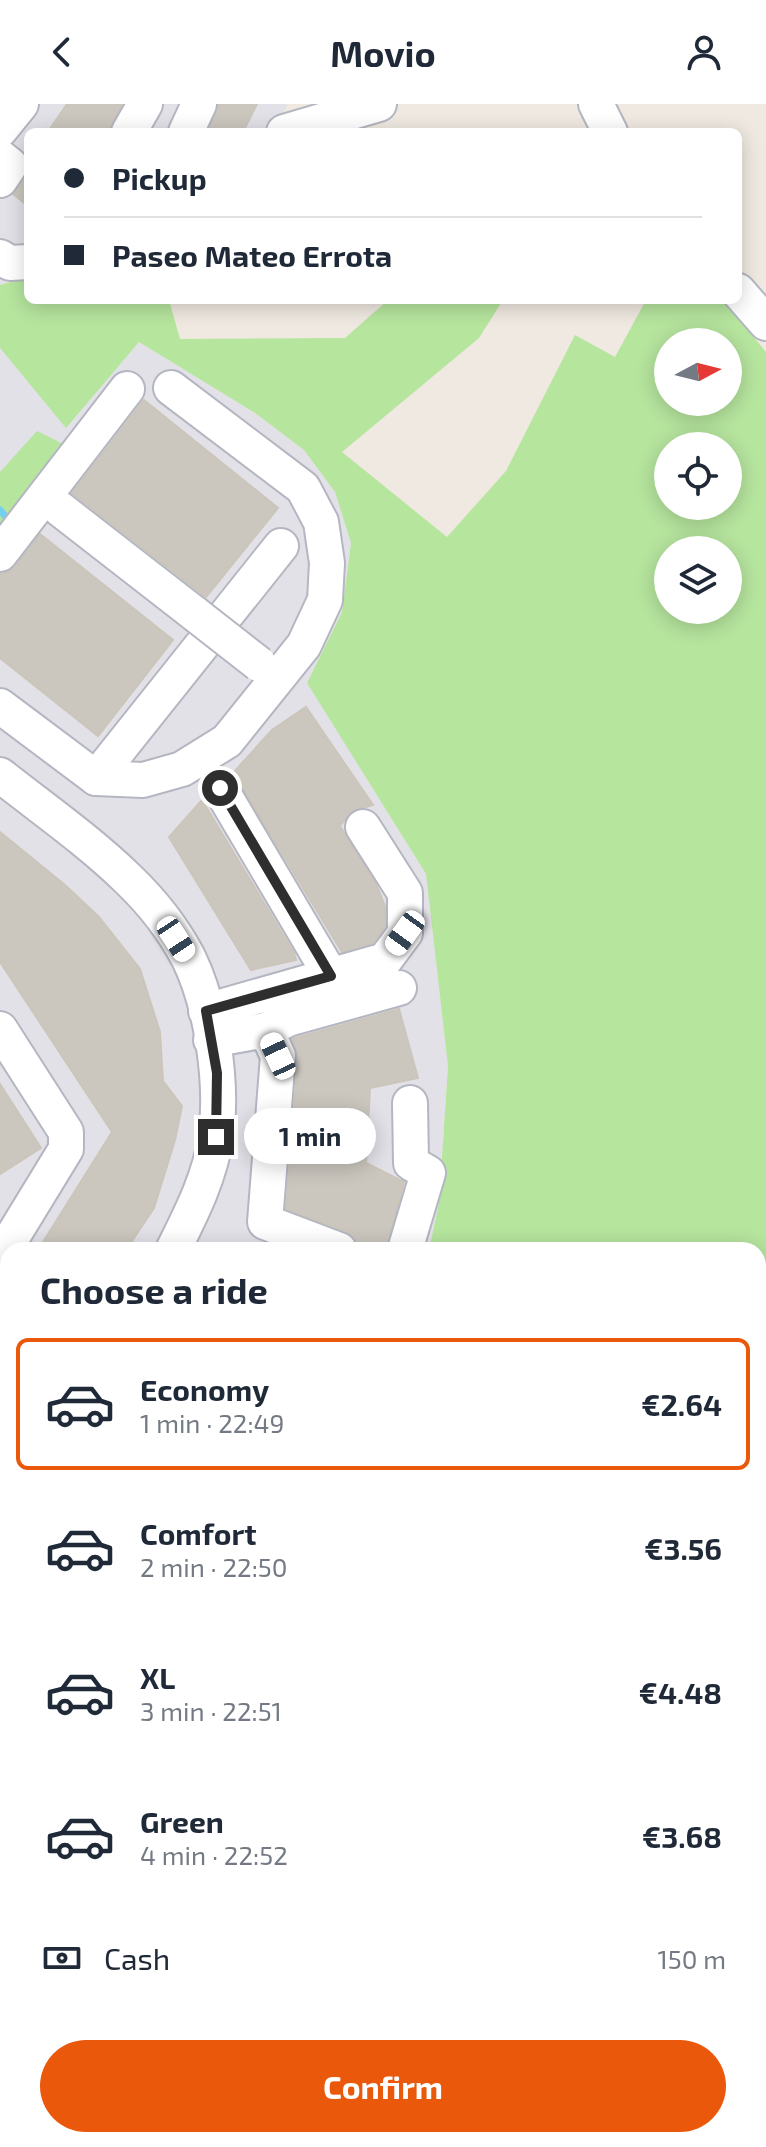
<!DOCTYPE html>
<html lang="en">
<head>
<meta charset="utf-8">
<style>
  :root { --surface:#fff; --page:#f2f2f3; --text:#1f2937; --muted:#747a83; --line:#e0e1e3; --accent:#ea580c }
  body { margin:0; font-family:"Exo 2",sans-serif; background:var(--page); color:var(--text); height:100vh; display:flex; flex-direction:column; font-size:30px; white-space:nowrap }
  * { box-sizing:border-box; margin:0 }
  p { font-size:26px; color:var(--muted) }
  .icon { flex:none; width:44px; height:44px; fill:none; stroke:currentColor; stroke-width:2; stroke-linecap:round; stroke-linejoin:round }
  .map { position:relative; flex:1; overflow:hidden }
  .sheet { position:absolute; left:0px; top:1138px; width:766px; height:906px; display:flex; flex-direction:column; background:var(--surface); border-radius:24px 24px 0 0; box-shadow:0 4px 20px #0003 }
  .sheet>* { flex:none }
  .guide { position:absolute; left:24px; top:24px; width:718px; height:176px; border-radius:12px; box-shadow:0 4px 20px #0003; display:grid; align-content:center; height:176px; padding:0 40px; background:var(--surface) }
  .needle { width:52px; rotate:83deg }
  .fabs { position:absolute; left:654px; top:224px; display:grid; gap:16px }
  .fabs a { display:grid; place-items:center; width:88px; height:88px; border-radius:50%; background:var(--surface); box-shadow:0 4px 20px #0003; font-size:40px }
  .end { position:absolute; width:36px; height:36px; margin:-18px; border:10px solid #2e2e2e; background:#fff; box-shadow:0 0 0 4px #fff }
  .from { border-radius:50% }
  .bubble { position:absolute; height:56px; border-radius:28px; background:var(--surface); box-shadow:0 4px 20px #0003; font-size:26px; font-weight:700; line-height:56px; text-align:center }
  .car { position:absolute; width:24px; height:48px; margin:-24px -12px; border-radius:10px; box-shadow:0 0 6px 2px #0007; background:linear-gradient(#fff 24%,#345 0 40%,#fff 0 76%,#345 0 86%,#fff 0) }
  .guide b { display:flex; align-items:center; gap:28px; height:76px; font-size:30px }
  .guide b+b { border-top:2px solid var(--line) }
  .guide i { width:20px; height:20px; background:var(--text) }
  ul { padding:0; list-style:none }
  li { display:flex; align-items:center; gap:24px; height:132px; margin:0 16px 12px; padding:0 24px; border:4px solid transparent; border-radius:12px }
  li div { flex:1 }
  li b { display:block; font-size:30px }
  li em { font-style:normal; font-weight:700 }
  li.selected { border-color:var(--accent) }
  li>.icon { width:72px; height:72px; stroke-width:1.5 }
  h2 { padding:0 40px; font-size:36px; line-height:96px }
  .pay { display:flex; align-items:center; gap:20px; height:88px; padding:0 40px; font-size:30px }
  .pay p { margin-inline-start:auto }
  .cta { display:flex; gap:16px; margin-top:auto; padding:16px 40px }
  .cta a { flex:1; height:92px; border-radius:48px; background:var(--accent); color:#fff; font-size:32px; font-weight:700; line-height:92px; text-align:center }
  header { display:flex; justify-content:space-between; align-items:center; height:104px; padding:0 40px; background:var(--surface); font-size:36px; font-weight:700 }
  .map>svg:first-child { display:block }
</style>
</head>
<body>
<header><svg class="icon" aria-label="back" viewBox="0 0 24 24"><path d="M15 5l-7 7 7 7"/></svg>Movio<svg class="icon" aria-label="person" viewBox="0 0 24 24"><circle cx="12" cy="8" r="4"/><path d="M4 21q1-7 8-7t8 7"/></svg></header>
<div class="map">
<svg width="766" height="2043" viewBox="0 0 766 2043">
  <rect width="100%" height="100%" fill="#efe9e1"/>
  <g fill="#e3e1e8">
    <polygon points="0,0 288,0 272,28 28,28 28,173 0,181"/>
    <polygon points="139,238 255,309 304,346 335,388 351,439 342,508 307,579 426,770 448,962 439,1099 429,1146 8,1146 8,1573 0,1568 0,244 66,323"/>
  </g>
  <g fill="#b6e59e" fill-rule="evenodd">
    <path d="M28,173V196H169L180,235L345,234L388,196H503L479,234L342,348L447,433L506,367L575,231L615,253L646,196H723L766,248V2043H0V1568L8,1573V2036H758V1146H429L439,1099L448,962L426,770L307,579L342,508L351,439L335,388L304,346L255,309L139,238L66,324L0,244V181ZM668,238H728V298H668ZM668,342H728V402H668ZM668,446H728V506H668Z"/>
    <polygon points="37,327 65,341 0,421 0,368"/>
  </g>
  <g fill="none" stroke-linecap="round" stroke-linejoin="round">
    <g stroke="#75cff0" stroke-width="7">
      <polyline points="0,406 9,417"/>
      <polyline points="558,2036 558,2043"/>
    </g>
  </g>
  <g fill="#cbc7bf" stroke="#cbc5ba" stroke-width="2">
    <polygon points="67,0 122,0 109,28 48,28"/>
    <polygon points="219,0 257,0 243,28 208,28"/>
    <polygon points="28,69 28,102 13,90"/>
    <polygon points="144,296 278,404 206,493 72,389"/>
    <polygon points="40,430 173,536 98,632 0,554 0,470 8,468 15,463"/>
    <polygon points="306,603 373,701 352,707 340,722 376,780 385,802 385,822 373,839 342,848 233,669 272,626"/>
    <polygon points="202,696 294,849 296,856 251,866 169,733"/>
    <polygon points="0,728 65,781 99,813 140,865 160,928 163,977 182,1002 175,1036 154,1104 126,1146 38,1146 112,1028 0,858"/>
    <polygon points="399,905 418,974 370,984 366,1059 404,1078 386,1146 359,1146 355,1134 347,1128 286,1105 298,954 292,935"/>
    <polygon points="0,980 41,1044 0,1070"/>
  </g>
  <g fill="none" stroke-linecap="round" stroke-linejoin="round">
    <g stroke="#b4b7c1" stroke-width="38">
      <g id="minor">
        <polyline points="596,0 610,28"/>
        <polyline points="0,26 21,0"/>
        <polyline points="129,28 145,0"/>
        <polyline points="186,28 199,0"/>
        <polyline points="284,28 379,0"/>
        <polyline points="0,53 10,61 0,76"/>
        <polyline points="0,153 10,159 28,158"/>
        <polyline points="738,187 766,219"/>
        <polyline points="60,405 195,510"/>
        <polyline points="0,450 127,285"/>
        <polyline points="0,602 96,674 281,442"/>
        <path d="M0,671C43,705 89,737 128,775C151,797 173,825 188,853C212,901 223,979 216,1032C210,1073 191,1110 173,1146"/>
        <polyline points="96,674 143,676 182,665 227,637 304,541 325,496 327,459 321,418 303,384 171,284"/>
        <polyline points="220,684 331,872"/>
        <polyline points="206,907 385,856 405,829 405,789 363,723"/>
        <polyline points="0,925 66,1028 66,1045 0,1153"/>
        <polyline points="266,926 278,952 265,1118 339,1146"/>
        <polyline points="211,936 266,926 288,915 399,884"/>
        <polyline points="405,1146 428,1069 411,1059 410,999"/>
      </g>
    </g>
    <use href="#minor" stroke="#fff" stroke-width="34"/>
    <g stroke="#b4b7c1" stroke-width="38" stroke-linecap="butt">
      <polyline id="minor-bridge" points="195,510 259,560"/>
    </g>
    <use href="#minor-bridge" stroke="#fff" stroke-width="34"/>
  </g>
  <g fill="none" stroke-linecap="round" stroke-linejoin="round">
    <polyline stroke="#2e2e2e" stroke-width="10" points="216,1033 217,969 206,907 331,872 220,684"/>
  </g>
</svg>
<div class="fabs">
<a><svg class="needle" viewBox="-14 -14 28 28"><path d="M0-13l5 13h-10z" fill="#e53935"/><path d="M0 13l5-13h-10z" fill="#747a83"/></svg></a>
<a><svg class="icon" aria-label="locate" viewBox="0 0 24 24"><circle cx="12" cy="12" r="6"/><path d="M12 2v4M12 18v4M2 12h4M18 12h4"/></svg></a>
<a><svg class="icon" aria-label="layers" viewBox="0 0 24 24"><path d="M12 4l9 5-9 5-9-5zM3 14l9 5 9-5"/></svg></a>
</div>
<i class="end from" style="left:220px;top:684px"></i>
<i class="end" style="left:216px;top:1033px"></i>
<div class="bubble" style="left:244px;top:1004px;width:132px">1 min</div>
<i class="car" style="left:405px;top:829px;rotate:216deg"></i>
<i class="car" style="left:176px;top:835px;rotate:147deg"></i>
<i class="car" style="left:278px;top:952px;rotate:335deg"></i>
<div class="guide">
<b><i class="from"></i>Pickup</b>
<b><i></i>Paseo Mateo Errota</b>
</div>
<section class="sheet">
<h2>Choose a ride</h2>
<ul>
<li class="selected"><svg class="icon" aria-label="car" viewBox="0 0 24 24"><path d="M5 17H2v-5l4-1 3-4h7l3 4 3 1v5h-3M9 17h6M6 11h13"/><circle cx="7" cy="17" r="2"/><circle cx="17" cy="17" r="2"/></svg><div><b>Economy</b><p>1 min · 22:49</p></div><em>€2.64</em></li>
<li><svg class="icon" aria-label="car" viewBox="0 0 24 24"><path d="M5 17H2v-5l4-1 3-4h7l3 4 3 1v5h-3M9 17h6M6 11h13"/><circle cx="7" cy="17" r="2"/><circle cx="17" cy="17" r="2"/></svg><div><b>Comfort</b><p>2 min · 22:50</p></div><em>€3.56</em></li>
<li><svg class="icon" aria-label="car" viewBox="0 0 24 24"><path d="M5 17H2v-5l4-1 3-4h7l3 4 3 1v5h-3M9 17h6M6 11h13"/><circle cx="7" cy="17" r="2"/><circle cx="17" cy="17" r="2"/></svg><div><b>XL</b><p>3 min · 22:51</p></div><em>€4.48</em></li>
<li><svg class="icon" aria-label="car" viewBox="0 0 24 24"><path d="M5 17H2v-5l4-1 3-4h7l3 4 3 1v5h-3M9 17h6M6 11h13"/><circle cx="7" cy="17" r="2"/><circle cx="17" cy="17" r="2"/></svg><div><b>Green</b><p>4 min · 22:52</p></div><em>€3.68</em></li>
</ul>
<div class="pay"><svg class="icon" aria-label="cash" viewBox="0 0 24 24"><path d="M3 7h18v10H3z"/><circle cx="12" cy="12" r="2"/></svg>Cash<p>150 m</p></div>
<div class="cta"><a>Confirm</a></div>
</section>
</div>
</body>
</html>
